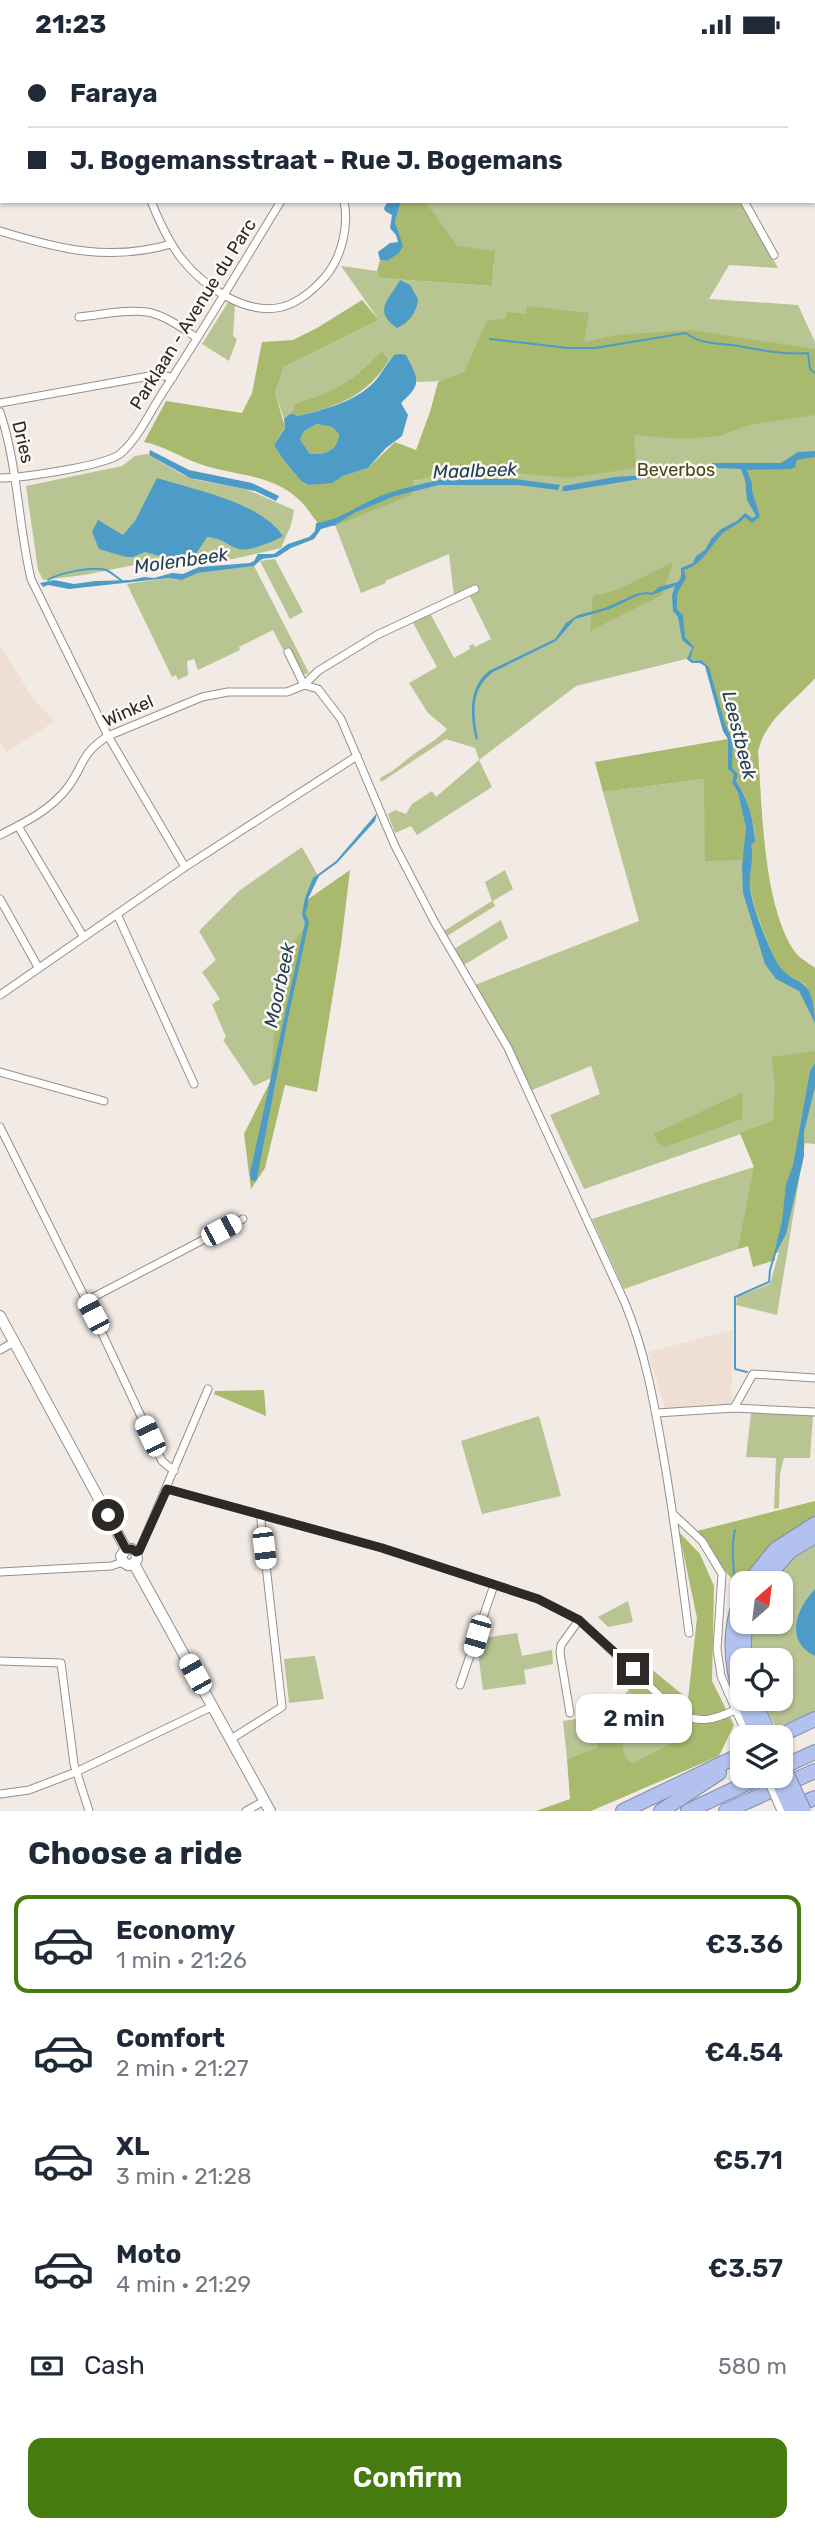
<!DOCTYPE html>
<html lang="en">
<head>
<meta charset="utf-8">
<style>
  :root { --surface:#fff; --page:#f2f2f3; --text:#1f2937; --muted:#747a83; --line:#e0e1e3; --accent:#467c0f }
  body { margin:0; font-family:Rubik,sans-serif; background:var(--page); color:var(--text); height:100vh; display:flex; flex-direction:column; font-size:26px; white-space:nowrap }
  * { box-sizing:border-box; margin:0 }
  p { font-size:23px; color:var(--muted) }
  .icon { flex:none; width:38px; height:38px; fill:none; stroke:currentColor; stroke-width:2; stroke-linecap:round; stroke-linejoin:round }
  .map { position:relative; height:1762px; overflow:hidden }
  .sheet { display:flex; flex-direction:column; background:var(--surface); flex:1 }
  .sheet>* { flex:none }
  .top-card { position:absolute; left:0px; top:0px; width:816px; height:154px; box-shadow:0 2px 5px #0004; display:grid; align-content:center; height:154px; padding:0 28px; background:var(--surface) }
  .needle { width:46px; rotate:28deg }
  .fabs { position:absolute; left:730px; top:1522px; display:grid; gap:14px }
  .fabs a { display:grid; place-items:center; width:63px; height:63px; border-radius:14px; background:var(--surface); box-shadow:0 2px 5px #0004; font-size:35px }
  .end { position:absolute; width:32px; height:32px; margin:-16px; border:9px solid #2c2927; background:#fff; box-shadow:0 0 0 4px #fff }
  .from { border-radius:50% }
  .bubble { position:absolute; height:49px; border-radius:14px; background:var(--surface); box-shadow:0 2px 5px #0004; font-size:23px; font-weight:600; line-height:49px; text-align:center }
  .car { position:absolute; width:21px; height:42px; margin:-21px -10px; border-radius:9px; box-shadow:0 0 5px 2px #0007; background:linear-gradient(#fff 24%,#345 0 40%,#fff 0 76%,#345 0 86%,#fff 0) }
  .top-card b { display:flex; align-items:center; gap:24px; height:66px; font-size:26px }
  .top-card b+b { border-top:2px solid var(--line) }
  .top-card i { width:18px; height:18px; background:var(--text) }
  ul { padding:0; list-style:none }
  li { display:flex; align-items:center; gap:21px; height:98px; margin:0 14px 10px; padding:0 14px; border:4px solid transparent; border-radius:14px }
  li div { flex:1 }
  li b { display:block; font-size:26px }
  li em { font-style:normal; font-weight:600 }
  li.on { border-color:var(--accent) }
  li>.icon { width:63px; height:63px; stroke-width:1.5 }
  h2 { padding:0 28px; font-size:32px; line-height:84px }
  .pay { display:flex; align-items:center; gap:18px; height:77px; padding:0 28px; font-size:26px }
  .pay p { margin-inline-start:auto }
  .primary-button { display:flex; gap:14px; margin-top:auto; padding:14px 28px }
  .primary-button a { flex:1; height:80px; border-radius:14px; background:var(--accent); color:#fff; font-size:28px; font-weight:600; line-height:80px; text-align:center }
  .status { display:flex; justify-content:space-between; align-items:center; height:49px; padding:0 35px; background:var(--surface); direction:ltr }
  .status svg { height:19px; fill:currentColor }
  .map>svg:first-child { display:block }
</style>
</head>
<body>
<div class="status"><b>21:23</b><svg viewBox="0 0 49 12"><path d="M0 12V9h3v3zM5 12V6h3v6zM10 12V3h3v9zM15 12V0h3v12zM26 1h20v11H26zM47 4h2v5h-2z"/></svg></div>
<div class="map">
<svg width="815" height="1762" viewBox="0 0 815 1762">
  <rect width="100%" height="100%" fill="#f2eae4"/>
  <g fill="#eeded4">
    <polygon points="0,597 34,651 55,672 7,703 0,693"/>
    <polygon points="733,1281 731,1355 665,1359 648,1303"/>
  </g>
  <g fill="#b8c491">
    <path d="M422,152H741L778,219L729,216L709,250L798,256L815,293V629C795,652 764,671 758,703C762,759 763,856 794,902C799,909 808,914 815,919V1095L805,1094L777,1266L736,1256L737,1248L770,1235L779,1203L776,1204L778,1186L624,1240L592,1170L754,1118L741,1085L584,1140L550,1066L600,1045L591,1017L532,1041L503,982L475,936L639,872L603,743L704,730L728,690L723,682L705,617L700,614H692L686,610L576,637L479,711L492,738L417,786L411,777L395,784L388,765L395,761L406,765L412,755L432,742L436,748L479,711L475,699L446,690L381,733L380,729C393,723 402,714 414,705C425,697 437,691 447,680L428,664L409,634L437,618L412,572L430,564L454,609L470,600L469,597L473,595L475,598L491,590L469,545L454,547L449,505L385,532L386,534L361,544L335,476L371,445L420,430L442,332L417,333L406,306H394L389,311L382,302C350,333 339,341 296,354L291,364L284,370L275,344L284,318L379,271L341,217L377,222L379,229L492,237L494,214L434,215Z"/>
    <polygon points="229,252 235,255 233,287 237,290 229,312 202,295"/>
    <polygon points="147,405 183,426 197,431 246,440 294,461 291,476 281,499 224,512 134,516 84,526 43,531 38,521 26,437 122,417 135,407"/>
    <polygon points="275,510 303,563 290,570 260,512"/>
    <polygon points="254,517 309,624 303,626 285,604 273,581 239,598 240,601 198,621 194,610 187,612 188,626 178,631 176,626 172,628 127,535 169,529 178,531 198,524"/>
    <polygon points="302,798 317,825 305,849 306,873 271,1029 254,1037 223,991 226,988 212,955 220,950 202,923 216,911 199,882 240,841"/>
    <polygon points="505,821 513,840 493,852 495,857 447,887 444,882 492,852 485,833"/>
    <polygon points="501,871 508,889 464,916 454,900"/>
    <polygon points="751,1364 813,1366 810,1409 784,1409 780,1425 779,1459 774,1460 776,1409 746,1408"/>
    <polygon points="539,1367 561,1447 482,1465 461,1392"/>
    <polygon points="815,1493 815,1662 776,1679 761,1650 780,1650 780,1612 749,1612 750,1573 780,1573 780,1535 767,1535 790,1510"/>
    <polygon points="628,1552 633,1573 608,1578 598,1568"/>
    <polygon points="517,1584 522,1607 552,1601 553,1615 524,1621 526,1635 483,1641 477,1596 478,1590"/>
    <polygon points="315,1607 324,1650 289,1654 284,1610"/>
    <path d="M628,1641L683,1688L632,1714C618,1705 625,1687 627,1673L618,1668L609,1667Z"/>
    <polygon points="589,1668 597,1700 567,1710 563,1672"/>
  </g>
  <g fill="#a9b96e">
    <polygon points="401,152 425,152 457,197 495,202 492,237 379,229 377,222 380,211 387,212 394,207 401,193 395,173"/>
    <path d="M362,251L379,271L284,318L275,344L285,378L274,396L282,409L302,433L309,436L332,433L343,427L368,419L395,393L416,401L430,363L438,333L464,323L487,272L506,269L507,263L526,265L527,257L589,264L584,293L617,286L691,281L815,300V366L749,376L719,387L680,390L634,386L636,419L569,429L516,424H459L439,425L413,432L411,446L334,477L318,474C311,466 305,455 297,449C271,425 231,426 200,415C180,408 164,397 144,393L166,352L242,364L252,344L262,293L293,291L317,279Z"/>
    <path d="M382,302L389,311C367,348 337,357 298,367L291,364L296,354C339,341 350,333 382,302Z"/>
    <path d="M317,375L332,378L339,385C338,401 326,406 310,405L300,390L304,382Z"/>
    <path d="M815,408V629C795,652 764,671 758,703C762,759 763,856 794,902C799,909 808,914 815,919V955L805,935L792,927L784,925L777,916L756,860L749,832L753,807L751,796L755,787V778L751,771L744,744L736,732L737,722L732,720V690L725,675L709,618L700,610L694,612L690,610L694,598L684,586L682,564L677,560V543L684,533V521C703,516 710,496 723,484C729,478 738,476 745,468L752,474L760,468L752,441V434L747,421L791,420L797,411Z"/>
    <polygon points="673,513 662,546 590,582 593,547 617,541"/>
    <path d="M728,690V720L734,725L732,733C744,757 749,785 742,811L705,812L704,730L603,743L595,713Z"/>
    <polygon points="350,821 341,896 317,1043 285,1036 265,1119 251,1140 244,1085 270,1033 282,902 288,900 306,877 304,853"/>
    <polygon points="815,1002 815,1014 810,1022 793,1116 786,1135 783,1169 775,1199 775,1211 753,1218 748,1197 738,1200 754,1118 740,1084 773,1072 775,1038 772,1008"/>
    <polygon points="743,1043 742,1070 665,1098 657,1093 654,1085"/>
    <polygon points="264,1341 266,1367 214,1345 215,1342"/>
    <path d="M815,1452V1471L765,1502L744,1531H733C718,1516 714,1498 697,1482Z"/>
    <path d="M679,1483L700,1505L714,1537L712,1632L734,1676L719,1707L591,1762H536L570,1750L567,1710L597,1699L589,1668H618L627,1673C625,1687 618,1705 632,1714L683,1688L628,1641L645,1615L688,1650L697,1569Z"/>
  </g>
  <g fill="#4d9cc7" fill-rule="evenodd">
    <polygon points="388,152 401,152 395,173 403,197 399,204 387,212 380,211 378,203 390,194 398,193 396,186 390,179 392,166 385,162 384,159"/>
    <path d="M400,231L410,236L418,250C417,263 409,274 397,279C371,261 391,249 400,231Z"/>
    <path d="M400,305L406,306C419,331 422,335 401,354L408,366L402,387L386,399L368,419L343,427L332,434L309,436L302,433L282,409L274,396L285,379L284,370L291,364L298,367C322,361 351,354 370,337C380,329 385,316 394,306ZM317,375L332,378L339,385C338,401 326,406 310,405L300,390L304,382Z"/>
    <polygon points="150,401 189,421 252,434 279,447 276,452 255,442 190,429 149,406"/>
    <path d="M815,402V408L797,411L795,418L791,420L747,421L752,434V441L760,468L752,474L745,468C739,476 730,478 723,484C710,497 703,516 684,521L686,529C677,545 677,541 677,560L683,566L685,588L694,598L690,610L694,612L701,611L709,618L725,675L733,692L732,719L738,725L736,732C748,750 754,773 755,793L751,796C755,810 748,825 750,839C753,861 764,886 773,906C788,942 815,919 815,974L799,942L776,930L765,915L743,844L742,817L746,779L738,744L732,733L734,725L728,720V690L723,682L705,617L700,614H692L687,610L692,599L682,591L678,568L673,562L672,546L675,537L652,546L645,545L637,547L610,560L575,570L556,592L493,623C470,640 473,665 478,690L476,691C470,668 468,638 489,622L555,590L566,574L578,566L605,559L636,545L646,543L652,544L659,538L678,533L681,528V519L693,514L696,507L705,501L711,490L721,480L737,472L745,464L752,469L756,467L747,451L745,431L741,420L717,419L684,428H652L567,442H562L563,437L615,428L680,424L713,414H781L798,403Z"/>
    <path d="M157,429C195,441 260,453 283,487C276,492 247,503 239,500C226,496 223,489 207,488L194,508L189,510L174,511L145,503L133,508H126L99,500L92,483L98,471L123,486L135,472Z"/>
    <path d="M443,430H515L560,436L558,441L517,436H439L395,447L354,464L335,476L321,480L314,490L291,499L277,508L262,510L254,517L198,524L181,531L169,529L69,540L48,536L43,538L40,534L54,531L74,535L95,532L131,531L144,528L154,529L172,524L183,525L199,518L250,514L254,512L258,505H274L288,495L309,488L315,482L316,474C338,472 357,457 378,448C398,440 422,435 443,430Z"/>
    <polygon points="377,764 375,772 337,814 319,827 308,850 308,857 305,864 309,873 287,974 257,1129 256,1132 251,1131 250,1124 305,874 302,865 305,849 313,829 336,812"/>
    <polygon points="815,1014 815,1038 804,1083 804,1107 786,1185 776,1204 775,1199 782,1173 786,1135 793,1116 810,1022"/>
    <path d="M815,1540V1607C784,1592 796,1560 815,1540Z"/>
  </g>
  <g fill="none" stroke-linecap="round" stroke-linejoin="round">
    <g stroke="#4d9cc7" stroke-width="2">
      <path d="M490,290L568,299H595L686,284C701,296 719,294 738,297C761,301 784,306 808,304L810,320L815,324"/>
      <path d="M48,531C58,524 93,517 106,521C111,523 116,528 121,531"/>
      <polyline points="747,1323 735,1320 735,1248 769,1233 770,1221 776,1201"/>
      <path d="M735,1481C730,1501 735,1523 735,1544"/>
    </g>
    <g stroke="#968f8a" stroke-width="9">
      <g id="street">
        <polyline points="70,0 71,2"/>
        <polyline points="180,0 180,2"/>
        <polyline points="289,0 290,2"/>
        <polyline points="645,0 647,2"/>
        <polyline points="39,2 39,0"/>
        <polyline points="0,134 2,128"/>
        <path d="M151,152C159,172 168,192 181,209C202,236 245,267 282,258C300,253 313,241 325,228C342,208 349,177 344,152"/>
        <polyline points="744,152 774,206"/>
        <path d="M0,182C59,200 110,213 171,195"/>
        <path d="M79,268C101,266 125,260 147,263C165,266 182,279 197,289"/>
        <polyline points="0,354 155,326 173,328"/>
        <path d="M0,363C18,417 18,475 31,530L108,687L185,818"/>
        <path d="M0,429C22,429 104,417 120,405C138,390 150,363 163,343C204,280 242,216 281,152"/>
        <polyline points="288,603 304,636"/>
        <path d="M304,636L318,640L341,670L395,797L434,872L508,999L625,1254C645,1303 653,1348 662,1399C673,1461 681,1522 689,1584"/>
        <polyline points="18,777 83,887"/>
        <path d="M0,786C24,774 51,761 68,738C85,715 80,705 108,687L202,648L228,643H287L304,636L318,622L377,586L475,540"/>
        <polyline points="0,850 38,918"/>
        <polyline points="117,865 194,1035"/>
        <polyline points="0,946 185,818 357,707"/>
        <polyline points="0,1023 104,1052"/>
        <polyline points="0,1078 93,1265 162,1412 174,1422"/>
        <polyline points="86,1252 243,1170"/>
        <polyline points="0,1301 14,1293"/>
        <polyline points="734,1359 753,1325 815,1329"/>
        <polyline points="657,1364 734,1359 815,1363"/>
        <path d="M167,1440L382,1499L538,1550L579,1571L678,1664C700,1675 714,1671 735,1661"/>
        <polyline points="673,1465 702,1492 722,1525 717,1600 721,1627 748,1689"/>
        <polyline points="136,1503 139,1502 208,1340"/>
        <polyline points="0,1523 111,1517 123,1513"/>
        <polyline points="0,1612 61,1614 74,1715 89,1762"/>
        <polyline points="460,1636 494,1536"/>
        <polyline points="570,1664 560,1604 561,1596 579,1571"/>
        <polyline points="231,1690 282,1658 261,1472 262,1466"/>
        <polyline points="0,1745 29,1741 76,1723 213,1657"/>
        <polyline points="246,1762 264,1752"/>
      </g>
    </g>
    <g stroke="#968f8a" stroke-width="12">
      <g id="secondary">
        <polyline points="0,1267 126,1500 132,1500 136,1503 137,1510 134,1515"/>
        <polyline points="126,1500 121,1507 123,1513 128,1516 134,1515"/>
        <polyline points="134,1515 270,1762"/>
      </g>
    </g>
    <g stroke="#838ca8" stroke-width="16">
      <g id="highway">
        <polyline points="748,1535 775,1501 815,1475"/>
        <polyline points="761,1535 790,1502 815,1487"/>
        <path d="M742,1547C728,1582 730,1615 742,1649"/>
        <polyline points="743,1612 745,1573"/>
        <polyline points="742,1650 759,1689"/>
        <polyline points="754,1650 770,1689"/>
        <polyline points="775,1689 815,1670"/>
        <polyline points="780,1719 815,1703"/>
        <polyline points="790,1759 815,1749"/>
        <polyline points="623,1762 742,1705"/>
        <polyline points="661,1762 719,1724"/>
        <polyline points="688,1762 762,1727"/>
        <polyline points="726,1762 815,1722"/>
      </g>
    </g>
    <use href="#street" stroke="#fff" stroke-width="7"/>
    <use href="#secondary" stroke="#fff" stroke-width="10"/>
    <use href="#highway" stroke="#b2c1ee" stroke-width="14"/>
    <g stroke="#968f8a" stroke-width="9" stroke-linecap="butt">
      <polyline id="street-bridge" points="766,1727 781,1762"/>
    </g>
    <g stroke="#838ca8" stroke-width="16" stroke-linecap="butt">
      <g id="highway-bridge">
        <polyline points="780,1711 804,1762"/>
        <polyline points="776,1727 792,1762"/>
      </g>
    </g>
    <use href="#street-bridge" stroke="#fff" stroke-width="7"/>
    <use href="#highway-bridge" stroke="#b2c1ee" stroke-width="14"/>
  </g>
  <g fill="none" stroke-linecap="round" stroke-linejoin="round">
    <polyline stroke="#2c2927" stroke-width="9" points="108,1466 126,1500 132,1500 136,1503 139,1502 167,1440 382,1499 538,1550 579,1571 633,1620"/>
  </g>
  <g text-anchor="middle" stroke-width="5" stroke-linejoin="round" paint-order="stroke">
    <g font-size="18" fill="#2c2927" stroke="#fef7f3">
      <text transform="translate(193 265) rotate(-58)" y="6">Parklaan - Avenue du Parc</text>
      <text transform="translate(23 393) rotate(77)" y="6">Dries</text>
      <text transform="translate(128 662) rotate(-24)" y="6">Winkel</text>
    </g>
    <g font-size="18" fill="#404a12" stroke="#fef7f3">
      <text x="676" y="427">Beverbos</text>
    </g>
    <g font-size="19" font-style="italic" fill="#1e4154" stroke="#fef7f3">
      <text transform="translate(475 421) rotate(-2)" y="7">Maalbeek</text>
      <text transform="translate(181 511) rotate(-8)" y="7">Molenbeek</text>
      <text transform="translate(740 686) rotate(76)" y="7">Leestbeek</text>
      <text transform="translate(279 936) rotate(-78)" y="7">Moorbeek</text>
    </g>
  </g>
</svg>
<div class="fabs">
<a><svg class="needle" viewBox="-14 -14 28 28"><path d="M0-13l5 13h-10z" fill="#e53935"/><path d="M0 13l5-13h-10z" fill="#747a83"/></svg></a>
<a><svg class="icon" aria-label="locate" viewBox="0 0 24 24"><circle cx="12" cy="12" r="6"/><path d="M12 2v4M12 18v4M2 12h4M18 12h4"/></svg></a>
<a><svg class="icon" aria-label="layers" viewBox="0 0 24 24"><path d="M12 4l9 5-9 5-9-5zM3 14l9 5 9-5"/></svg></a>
</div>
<i class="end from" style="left:108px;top:1466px"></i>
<i class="end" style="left:633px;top:1620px"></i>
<div class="bubble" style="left:576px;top:1645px;width:116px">2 min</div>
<i class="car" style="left:221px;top:1181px;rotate:62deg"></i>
<i class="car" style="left:93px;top:1265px;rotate:332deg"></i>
<i class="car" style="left:150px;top:1387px;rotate:335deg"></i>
<i class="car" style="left:264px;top:1499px;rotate:173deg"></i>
<i class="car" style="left:477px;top:1587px;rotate:196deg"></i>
<i class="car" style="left:195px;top:1625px;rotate:331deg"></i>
<div class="top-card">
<b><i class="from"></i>Faraya</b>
<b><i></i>J. Bogemansstraat - Rue J. Bogemans</b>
</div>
</div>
<section class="sheet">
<h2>Choose a ride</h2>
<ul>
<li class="on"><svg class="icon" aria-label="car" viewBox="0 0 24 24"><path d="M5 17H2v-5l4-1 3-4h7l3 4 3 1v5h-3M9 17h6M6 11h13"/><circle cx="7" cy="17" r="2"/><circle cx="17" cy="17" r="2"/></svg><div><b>Economy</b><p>1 min · 21:26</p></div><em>€3.36</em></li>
<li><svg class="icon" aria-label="car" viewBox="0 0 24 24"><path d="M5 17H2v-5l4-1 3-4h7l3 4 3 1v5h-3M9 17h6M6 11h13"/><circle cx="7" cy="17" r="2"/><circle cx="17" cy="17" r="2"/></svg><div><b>Comfort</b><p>2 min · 21:27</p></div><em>€4.54</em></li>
<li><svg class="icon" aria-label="car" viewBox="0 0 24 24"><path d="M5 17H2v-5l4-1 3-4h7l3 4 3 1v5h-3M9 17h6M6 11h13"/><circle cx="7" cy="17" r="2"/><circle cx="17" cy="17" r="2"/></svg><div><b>XL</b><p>3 min · 21:28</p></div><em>€5.71</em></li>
<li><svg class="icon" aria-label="car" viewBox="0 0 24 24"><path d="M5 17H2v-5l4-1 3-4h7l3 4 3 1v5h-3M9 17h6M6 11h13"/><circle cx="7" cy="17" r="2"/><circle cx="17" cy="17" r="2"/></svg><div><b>Moto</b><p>4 min · 21:29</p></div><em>€3.57</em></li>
</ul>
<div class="pay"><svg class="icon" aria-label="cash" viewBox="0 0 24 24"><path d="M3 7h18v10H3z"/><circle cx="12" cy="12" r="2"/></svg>Cash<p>580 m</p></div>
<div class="primary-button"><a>Confirm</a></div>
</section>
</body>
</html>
